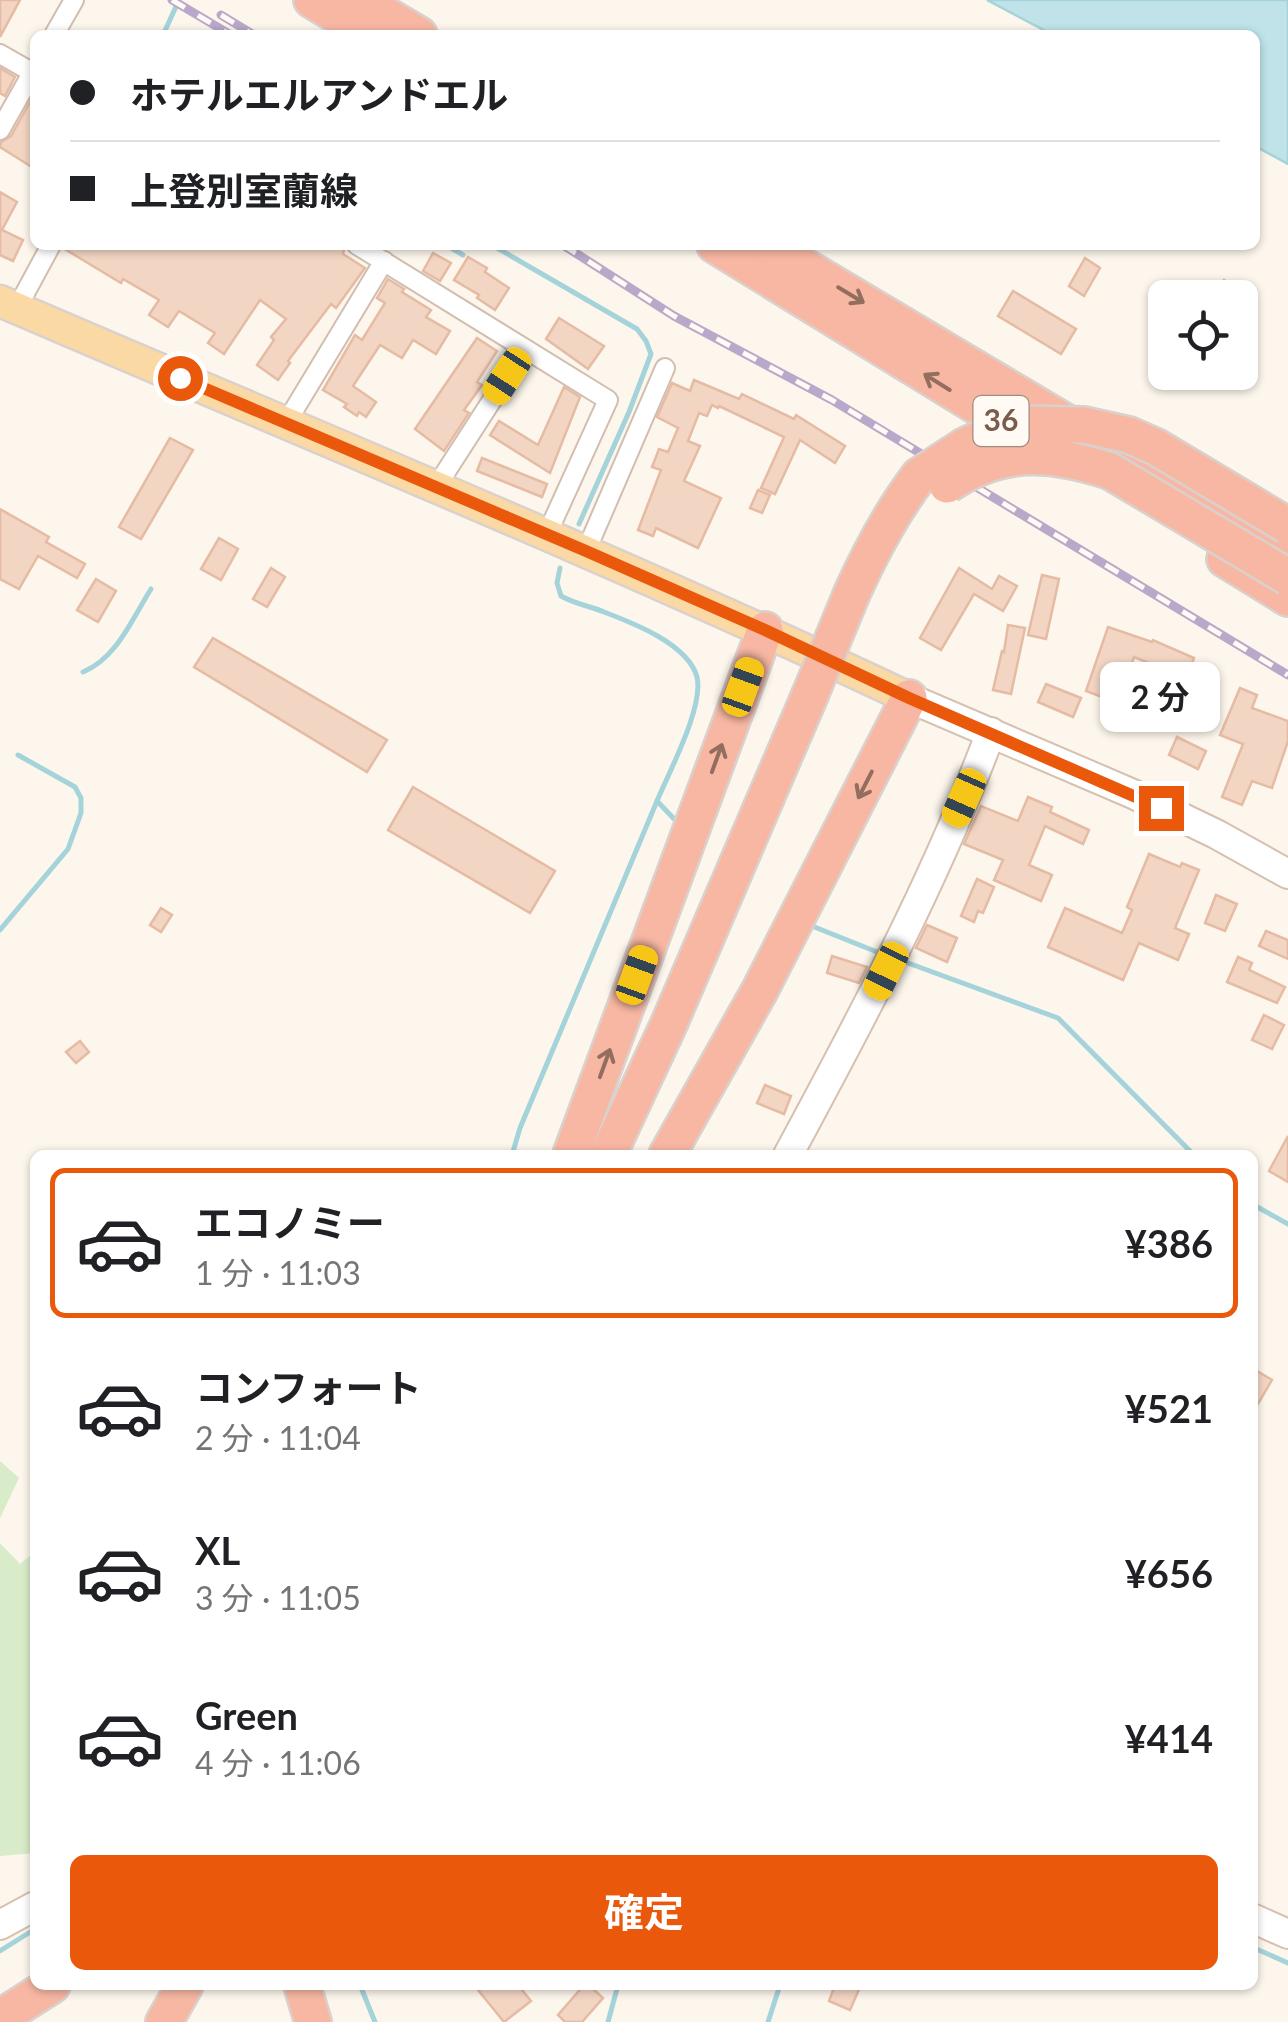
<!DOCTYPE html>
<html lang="ja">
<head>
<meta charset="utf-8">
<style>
  :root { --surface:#fff; --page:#f2f2f2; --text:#202124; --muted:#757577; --line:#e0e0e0; --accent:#ea580c }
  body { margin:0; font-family:Lato,"Noto Sans JP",sans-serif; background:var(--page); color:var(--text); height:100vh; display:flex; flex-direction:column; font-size:38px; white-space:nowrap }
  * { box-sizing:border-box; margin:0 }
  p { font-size:32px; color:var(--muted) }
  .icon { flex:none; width:55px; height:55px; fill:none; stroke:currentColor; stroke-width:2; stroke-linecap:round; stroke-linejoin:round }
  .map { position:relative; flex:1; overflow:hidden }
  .sheet { position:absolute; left:30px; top:1150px; width:1228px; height:840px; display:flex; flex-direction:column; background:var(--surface); border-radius:15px; box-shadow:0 2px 8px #0004 }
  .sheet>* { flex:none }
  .banner { position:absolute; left:30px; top:30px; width:1230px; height:220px; border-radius:15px; box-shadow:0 2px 8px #0004; display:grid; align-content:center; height:220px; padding:0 40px; background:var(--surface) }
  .fabs { position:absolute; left:1148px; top:280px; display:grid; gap:20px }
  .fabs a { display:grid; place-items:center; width:110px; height:110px; border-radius:15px; background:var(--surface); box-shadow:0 2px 8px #0004; font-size:50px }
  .end { position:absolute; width:45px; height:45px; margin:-22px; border:12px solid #ea580c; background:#fff; box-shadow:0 0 0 5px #fff }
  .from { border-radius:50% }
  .bubble { position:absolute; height:70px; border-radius:15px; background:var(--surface); box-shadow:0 2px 8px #0004; font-size:32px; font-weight:700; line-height:70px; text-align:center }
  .car { position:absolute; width:30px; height:60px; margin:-30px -15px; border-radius:12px; box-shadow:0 0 8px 2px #0007; background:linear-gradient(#f5c518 24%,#345 0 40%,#f5c518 0 76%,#345 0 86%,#f5c518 0) }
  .banner b { display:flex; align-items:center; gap:35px; height:95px; font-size:38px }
  .banner b+b { border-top:2px solid var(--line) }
  .banner i { width:25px; height:25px; background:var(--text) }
  ul { padding:18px 0 0; list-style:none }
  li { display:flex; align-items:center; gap:30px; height:150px; margin:0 20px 15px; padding:0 20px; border:5px solid transparent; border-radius:15px }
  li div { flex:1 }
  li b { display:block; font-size:38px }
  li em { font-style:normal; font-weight:700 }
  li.selected { border-color:var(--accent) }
  li>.icon { width:90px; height:90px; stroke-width:1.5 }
  .button { display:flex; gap:20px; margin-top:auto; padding:20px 40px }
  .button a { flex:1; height:115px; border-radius:15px; background:var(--accent); color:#fff; font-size:40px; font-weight:700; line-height:115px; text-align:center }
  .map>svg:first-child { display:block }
</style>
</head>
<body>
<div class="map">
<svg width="1288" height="2022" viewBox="0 0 1288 2022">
  <rect width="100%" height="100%" fill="#fdf6ec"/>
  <g fill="#d8ecc9">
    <polygon points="0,1461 19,1478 0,1518"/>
    <polygon points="0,1543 20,1564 35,1552 35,1853 0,1856"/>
  </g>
  <polygon fill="#bfe3e8" stroke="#a5d3da" stroke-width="2.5" points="987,0 1288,0 1288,164 1255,146 1255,35 1053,35"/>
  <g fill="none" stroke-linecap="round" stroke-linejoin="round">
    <g stroke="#a5d3da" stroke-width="5">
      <polyline points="163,35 179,0"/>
      <polyline points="446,245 463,255"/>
      <polyline points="492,245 637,329 646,341 651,354 629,412 579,524"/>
      <path d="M560,568L557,583L561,596C575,604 590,606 604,612C633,623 688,644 697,677C704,707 669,772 657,801L677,822"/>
      <path d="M83,672C117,658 132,619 151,589"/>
      <polyline points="812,926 882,954"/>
      <polyline points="0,930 68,849 81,813 81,798 75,787 18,755"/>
      <polyline points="908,963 1058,1018 1194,1155"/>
      <polyline points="512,1155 520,1128 657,801"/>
      <polyline points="1252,1204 1288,1224"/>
      <polyline points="1252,1947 1288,1963"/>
      <polyline points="0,1951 35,1929"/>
      <polyline points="360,1985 375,2022"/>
      <polyline points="608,2022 618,1985"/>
      <polyline points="768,2022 780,1985"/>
    </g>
  </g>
  <g fill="#f3d5c3" stroke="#e6bba3" stroke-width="2.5">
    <polygon points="0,0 20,0 0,37"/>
    <polygon points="0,68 15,77 5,96 0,93"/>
    <polygon points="35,93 35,169 0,147 1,142 11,136"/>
    <polygon points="0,192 17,202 2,230 23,240 13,261 0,255"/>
    <polygon points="63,245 345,245 343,254 365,268 336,308 331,304 303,341 288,361 290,363 278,380 257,365 274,340 271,337 286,319 260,300 224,354 208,343 215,333 179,311 168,327 149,315 159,300 123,279 121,283 63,248"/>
    <polygon points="433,253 451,263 440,281 423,271"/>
    <polygon points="468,257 487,268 485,272 509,288 495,310 477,298 479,295 454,280"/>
    <polygon points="1085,258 1100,268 1084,296 1069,286"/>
    <polygon points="388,279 404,289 402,292 431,310 426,317 450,331 436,354 413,340 402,358 380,345 353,386 376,402 366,417 359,412 357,416 344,407 347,404 323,390 355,335 362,340 385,303 377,298"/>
    <polygon points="1224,280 1252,298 1213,298"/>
    <polygon points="1013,291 1076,329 1061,354 998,316"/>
    <polygon points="559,318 604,346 588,369 546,339"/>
    <polygon points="477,338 497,351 477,382 482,385 464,410 469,413 444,451 415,429"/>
    <polygon points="694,380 739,399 742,394 794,419 796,415 845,446 835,463 800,440 775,494 761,488 784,437 719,406 718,408 712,405 707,416 699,413 688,441 700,446 684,481 721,498 698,548 656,528 653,536 638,530 661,470 652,467 659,449 668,452 678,428 657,417 672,383 690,391"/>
    <polygon points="564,387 580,397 550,473 490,435 499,421 538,445"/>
    <polygon points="170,438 193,450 141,539 119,527"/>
    <polygon points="482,458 547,484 542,497 477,471"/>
    <polygon points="758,490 770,495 762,513 750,508"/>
    <polygon points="0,509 49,537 46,542 85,564 77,578 38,556 19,589 0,579"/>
    <polygon points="219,538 238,549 221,580 201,569"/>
    <polygon points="271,568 285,577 267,607 253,599"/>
    <polygon points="959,568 992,589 999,576 1017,586 1003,611 974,594 941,650 920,638"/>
    <polygon points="1042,575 1059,579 1046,639 1028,635"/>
    <polygon points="96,579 116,591 98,622 77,610"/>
    <polygon points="1008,625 1025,628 1011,694 993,690 1002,651 1004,652"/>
    <polygon points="1108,627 1152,642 1153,640 1194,658 1186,678 1134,657 1118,703 1086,691"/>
    <polygon points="213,638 387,740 367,772 194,667"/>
    <polygon points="1046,684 1081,698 1073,717 1038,702"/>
    <polygon points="1240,688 1257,695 1252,708 1288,721 1288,741 1272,788 1252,781 1242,805 1222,797 1243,744 1220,735"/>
    <polygon points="1177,737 1206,751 1198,769 1169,755"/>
    <polygon points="413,787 555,871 530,913 388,830"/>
    <polygon points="1028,797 1052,807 1050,812 1089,830 1083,844 1045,826 1029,865 1052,875 1041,901 994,880 1003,860 964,844 981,806 1018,821"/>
    <polygon points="1149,854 1180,867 1182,863 1199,870 1175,928 1189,934 1178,960 1139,943 1123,980 1048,947 1065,908 1122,933 1132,910 1127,907"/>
    <polygon points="977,879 994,887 983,913 978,911 974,922 961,916"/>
    <polygon points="1216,895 1237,904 1225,931 1205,923"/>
    <polygon points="161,908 172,915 161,932 150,925"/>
    <polygon points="927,925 957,938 947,962 916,948"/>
    <polygon points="1266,931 1288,940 1288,959 1259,946"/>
    <polygon points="832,956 867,967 859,983 827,973"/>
    <polygon points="1238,957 1252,963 1249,970 1285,987 1277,1003 1227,982"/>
    <polygon points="1264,1015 1284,1025 1272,1049 1252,1040"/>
    <polygon points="80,1041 89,1052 76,1063 66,1052"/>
    <polygon points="765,1085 791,1096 784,1114 757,1103"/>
    <polygon points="1288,1136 1288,1182 1269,1171"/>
    <polygon points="1252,1368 1272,1380 1252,1414"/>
    <polygon points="474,1985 518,1985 531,2001 504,2022"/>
    <polygon points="584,1985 589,1985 603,1998 582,2022 565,2022 558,2015"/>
    <polygon points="835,1985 861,1985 850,2010 829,2001"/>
  </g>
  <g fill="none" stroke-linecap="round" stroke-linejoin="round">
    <g stroke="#d1beb0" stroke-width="22">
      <g id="street">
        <polyline points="54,35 74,0"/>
        <polyline points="0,54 35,74"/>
        <polyline points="0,130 35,68"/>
        <polyline points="357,245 608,400 547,534"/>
        <polyline points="17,308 51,245"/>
        <polyline points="286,423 384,261"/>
        <polyline points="436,487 525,349"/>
        <polyline points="586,551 665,368"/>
      </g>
    </g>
    <g stroke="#d6c0b0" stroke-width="32">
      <g id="secondary">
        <polyline points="909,698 1133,794 1216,834 1288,874"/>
        <path d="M788,1155C862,1018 936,879 991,732"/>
        <polyline points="1252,1918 1288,1934"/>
        <polyline points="0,1925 35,1906"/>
      </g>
    </g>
    <g stroke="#dad1cd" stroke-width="35">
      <path id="primary" d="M0,301C304,432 610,557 909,698"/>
    </g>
    <g stroke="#dad1cd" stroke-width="40">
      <g id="highway">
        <polyline points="312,0 370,35"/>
        <polyline points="360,0 419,35"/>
        <polyline points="715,245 1032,440"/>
        <polyline points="768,245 1288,555"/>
        <polyline points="1225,559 1288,598"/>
        <path d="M852,593C871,551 891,513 919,476"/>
        <polyline points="571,1155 765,630"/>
        <polyline points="608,1155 668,1026 810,695"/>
        <polyline points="667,1155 760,990 909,698"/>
        <polyline points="302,1985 313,2022"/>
        <polyline points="0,2018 52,1985"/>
        <polyline points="164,2022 185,1985"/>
      </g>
    </g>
    <use href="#street" stroke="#fff" stroke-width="18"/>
    <use href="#secondary" stroke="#fff" stroke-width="28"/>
    <use href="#primary" stroke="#fbd9a5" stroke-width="30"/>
    <use href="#highway" stroke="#f7b7a3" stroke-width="35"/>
    <g stroke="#b9a8c9" stroke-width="9">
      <g id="rail">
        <polyline points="172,0 231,35"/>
        <polyline points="221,15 254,35"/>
        <polyline points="563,245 674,316 832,400 1288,675"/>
      </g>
    </g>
    <use href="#rail" stroke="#fffaf3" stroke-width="5" stroke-dasharray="15" stroke-linecap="butt"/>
    <g stroke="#dad1cd" stroke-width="40" stroke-linecap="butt">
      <g id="highway-bridge">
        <polyline points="919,476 965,446 989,435 1023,424 1084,425 1129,435 1156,447 1288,526"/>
        <path d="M947,485C1001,448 1049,451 1110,471L1288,577"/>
        <polyline points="810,695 852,593"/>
      </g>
    </g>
    <use href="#highway-bridge" stroke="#f7b7a3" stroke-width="35"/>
  </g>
  <defs><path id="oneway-shaft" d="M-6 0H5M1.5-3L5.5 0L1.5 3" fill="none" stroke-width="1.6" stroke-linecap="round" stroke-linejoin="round" transform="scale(2.5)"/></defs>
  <g stroke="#936e5e">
    <use href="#oneway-shaft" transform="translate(851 295) rotate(31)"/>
    <use href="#oneway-shaft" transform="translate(937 382) rotate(-148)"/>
    <use href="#oneway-shaft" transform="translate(717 758) rotate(-70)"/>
    <use href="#oneway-shaft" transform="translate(865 785) rotate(117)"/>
    <use href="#oneway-shaft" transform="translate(605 1063) rotate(-70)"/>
  </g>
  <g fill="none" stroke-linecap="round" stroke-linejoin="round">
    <polyline stroke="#ea580c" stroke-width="12" points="180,378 586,551 765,630 909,698 1161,808"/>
  </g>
  <g text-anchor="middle" stroke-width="8" stroke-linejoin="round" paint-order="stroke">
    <rect fill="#fffaf3" stroke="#a28b7f" stroke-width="2.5" x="973.5" y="396" width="55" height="50" rx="8"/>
    <g font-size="30" font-weight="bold" fill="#7a5c4d">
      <text x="1001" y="431">36</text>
    </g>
  </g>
</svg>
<div class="fabs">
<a><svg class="icon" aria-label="locate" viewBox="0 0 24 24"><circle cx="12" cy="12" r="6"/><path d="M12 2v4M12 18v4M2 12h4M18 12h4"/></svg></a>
</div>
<i class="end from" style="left:180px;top:378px"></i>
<i class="end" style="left:1161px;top:808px"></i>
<div class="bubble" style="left:1100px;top:662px;width:120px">2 分</div>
<i class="car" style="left:507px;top:376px;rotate:213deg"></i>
<i class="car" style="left:743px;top:687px;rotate:20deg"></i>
<i class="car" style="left:964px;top:798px;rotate:204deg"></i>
<i class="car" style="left:886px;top:971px;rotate:206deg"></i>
<i class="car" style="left:637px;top:975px;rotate:20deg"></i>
<div class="banner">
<b><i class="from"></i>ホテルエルアンドエル</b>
<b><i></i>上登別室蘭線</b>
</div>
<section class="sheet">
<ul>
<li class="selected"><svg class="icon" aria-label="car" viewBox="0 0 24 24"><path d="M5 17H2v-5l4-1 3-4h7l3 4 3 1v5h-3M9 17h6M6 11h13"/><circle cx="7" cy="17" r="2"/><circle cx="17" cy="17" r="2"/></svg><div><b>エコノミー</b><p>1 分 · 11:03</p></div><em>¥386</em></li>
<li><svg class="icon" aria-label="car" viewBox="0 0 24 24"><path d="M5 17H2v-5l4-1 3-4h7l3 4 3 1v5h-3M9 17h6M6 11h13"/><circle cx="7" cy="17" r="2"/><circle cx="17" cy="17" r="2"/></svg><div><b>コンフォート</b><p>2 分 · 11:04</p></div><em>¥521</em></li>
<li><svg class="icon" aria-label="car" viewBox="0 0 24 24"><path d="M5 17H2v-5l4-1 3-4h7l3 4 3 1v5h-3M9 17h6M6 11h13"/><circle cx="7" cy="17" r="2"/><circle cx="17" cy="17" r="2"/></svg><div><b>XL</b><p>3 分 · 11:05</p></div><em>¥656</em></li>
<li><svg class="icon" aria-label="car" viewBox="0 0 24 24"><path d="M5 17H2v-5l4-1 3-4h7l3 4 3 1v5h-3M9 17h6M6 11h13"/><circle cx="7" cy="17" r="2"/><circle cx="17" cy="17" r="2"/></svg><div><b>Green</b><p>4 分 · 11:06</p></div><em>¥414</em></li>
</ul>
<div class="button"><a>確定</a></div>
</section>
</div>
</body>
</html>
